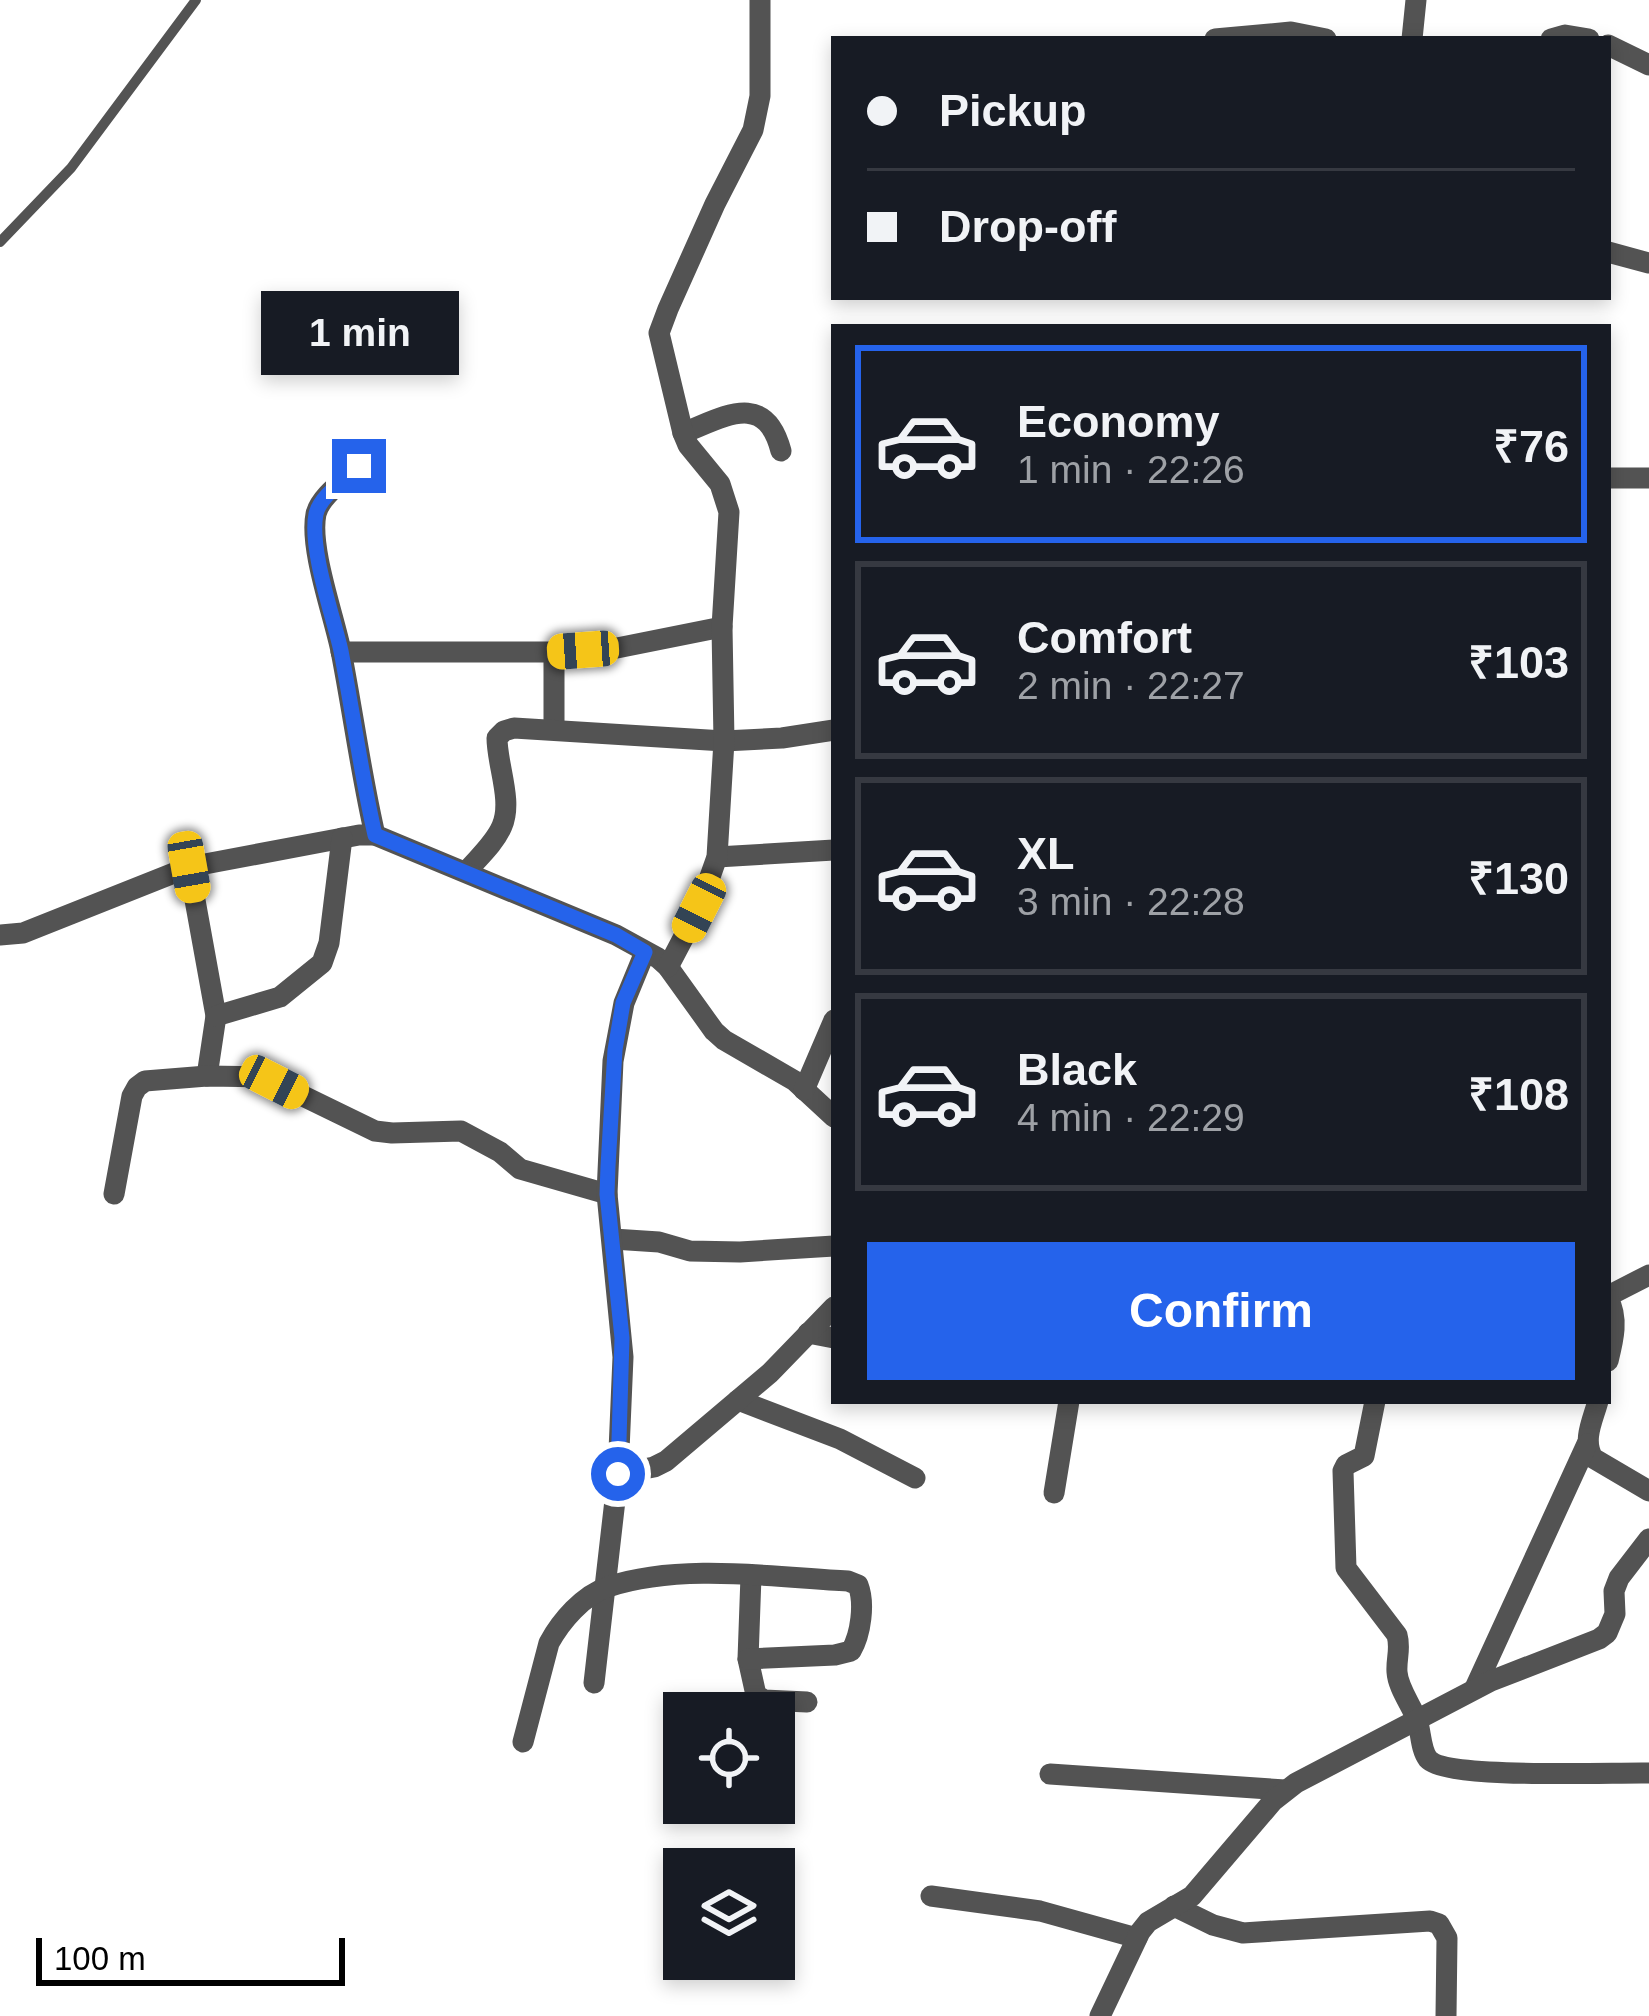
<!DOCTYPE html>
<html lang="en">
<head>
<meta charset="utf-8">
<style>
  :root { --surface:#171b24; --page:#20242c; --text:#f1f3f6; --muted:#9ea1a6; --line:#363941; --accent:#2563eb }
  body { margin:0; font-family:Arial,sans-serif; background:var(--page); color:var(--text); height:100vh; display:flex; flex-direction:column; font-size:45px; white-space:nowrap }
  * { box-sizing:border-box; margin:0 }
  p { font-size:39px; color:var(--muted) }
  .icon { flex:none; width:66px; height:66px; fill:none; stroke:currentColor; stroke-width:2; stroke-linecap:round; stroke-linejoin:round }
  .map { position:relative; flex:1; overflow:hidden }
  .drawer { position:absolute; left:831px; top:324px; width:780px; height:1080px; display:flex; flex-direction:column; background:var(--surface); border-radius:0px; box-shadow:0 6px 18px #0003 }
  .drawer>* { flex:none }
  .banner { position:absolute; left:831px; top:36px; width:780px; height:264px; border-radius:0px; box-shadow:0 6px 18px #0003; display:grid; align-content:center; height:264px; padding:0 36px; background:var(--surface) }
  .fabs { position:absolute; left:663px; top:1692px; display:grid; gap:24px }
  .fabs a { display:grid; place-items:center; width:132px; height:132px; border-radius:0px; background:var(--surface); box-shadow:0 6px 18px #0003; font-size:60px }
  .scale { position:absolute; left:36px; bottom:30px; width:309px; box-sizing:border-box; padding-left:12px; border:6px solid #000; border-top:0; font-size:33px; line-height:42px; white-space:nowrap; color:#000; -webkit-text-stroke:9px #fff; paint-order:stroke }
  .end { position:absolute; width:54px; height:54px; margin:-27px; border:15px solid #2563eb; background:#fff; box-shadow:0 0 0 6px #fff }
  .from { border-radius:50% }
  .bubble { position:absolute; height:84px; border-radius:0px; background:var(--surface); box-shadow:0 6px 18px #0003; font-size:39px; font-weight:700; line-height:84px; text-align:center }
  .car { position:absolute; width:36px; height:72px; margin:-36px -18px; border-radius:15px; box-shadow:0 0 9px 3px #0007; background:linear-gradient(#f5c518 24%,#345 0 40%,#f5c518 0 76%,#345 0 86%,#f5c518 0) }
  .banner b { display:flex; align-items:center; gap:42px; height:114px; font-size:45px }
  .banner b+b { border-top:3px solid var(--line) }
  .banner i { width:30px; height:30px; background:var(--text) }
  ul { padding:21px 0 0; list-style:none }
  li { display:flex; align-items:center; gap:36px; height:198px; margin:0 24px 18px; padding:0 12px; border:6px solid var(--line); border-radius:0px }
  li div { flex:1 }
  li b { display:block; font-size:45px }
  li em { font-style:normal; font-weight:700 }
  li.on { border-color:var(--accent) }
  li>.icon { width:108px; height:108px; stroke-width:1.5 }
  .cta { display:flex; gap:24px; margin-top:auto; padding:24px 36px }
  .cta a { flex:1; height:138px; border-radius:0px; background:var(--accent); color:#fff; font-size:48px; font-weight:700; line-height:138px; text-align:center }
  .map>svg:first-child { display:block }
</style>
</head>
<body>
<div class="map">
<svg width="1649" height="2016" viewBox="0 0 1649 2016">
  <rect width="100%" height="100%" fill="#fff"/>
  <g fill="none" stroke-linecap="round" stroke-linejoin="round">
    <polyline stroke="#535353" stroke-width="10" points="0,242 71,168 196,0"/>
    <g stroke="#535353" stroke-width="21">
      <polyline points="1215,39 1291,32 1326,39"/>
      <polyline points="1412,39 1416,0"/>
      <polyline points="1551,39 1565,35 1589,39"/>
      <polyline points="1608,45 1649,65"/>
      <polyline points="1608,252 1649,263"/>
      <path d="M683,433C724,417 765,390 781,451"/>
      <path d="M359,466C346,479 320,496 316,514C309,548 334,616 341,651C353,713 361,774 375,835"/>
      <polyline points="1608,478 1649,478"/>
      <polyline points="341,652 554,652 612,649 722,627"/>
      <polyline points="554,728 554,652"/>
      <polyline points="717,857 834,850"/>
      <polyline points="189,867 216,1016 207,1076"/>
      <path d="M466,872C478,858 495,843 502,826C513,801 497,765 497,738L504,731L514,728L724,741L782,738L834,730"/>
      <polyline points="0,935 23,933 189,867 359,835 375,835 616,935 658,958 668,967 714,1031 724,1040 795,1081 834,1117"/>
      <polyline points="668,967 699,908 717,857 724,741 722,627 729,512 720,484 688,445 683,433 659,333 668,309 715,204 753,130 760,96 760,0"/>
      <polyline points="216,1016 280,997 322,963 329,943 342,838"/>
      <polyline points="804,1090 834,1020"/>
      <polyline points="114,1194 132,1096 137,1087 145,1081 207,1076 264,1077 375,1131 392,1133 461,1131 500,1152 520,1169 607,1194"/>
      <polyline points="613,1239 659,1242 690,1251 740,1252 834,1246"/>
      <polyline points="1608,1296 1649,1275"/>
      <path d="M1608,1299C1619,1318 1613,1341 1608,1361"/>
      <polyline points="808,1333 834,1338"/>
      <polyline points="738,1400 840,1439 915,1478"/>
      <path d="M1375,1401L1364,1456L1346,1465L1343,1471L1346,1568L1397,1635C1401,1649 1396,1659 1397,1672C1398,1689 1413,1707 1418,1723C1421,1734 1421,1750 1428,1759C1447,1780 1614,1772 1649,1773"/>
      <path d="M1598,1401C1593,1420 1582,1440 1593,1458L1649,1491"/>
      <polyline points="618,1474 654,1467 666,1461 770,1373 834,1307"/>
      <polyline points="1054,1493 1069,1401"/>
      <polyline points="751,1576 748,1659 756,1695 764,1700 807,1702"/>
      <polyline points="594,1683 618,1474 623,1357 607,1194 613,1061 624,1003 645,952"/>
      <polyline points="1475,1688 1587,1444"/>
      <path d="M523,1742L549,1643C561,1621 583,1595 608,1587C680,1563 773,1577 848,1581L858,1585C865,1603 861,1634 851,1651L835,1655L748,1659"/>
      <polyline points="1050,1774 1285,1790"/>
      <polyline points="931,1896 1040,1911 1137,1938"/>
      <polyline points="1174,1906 1213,1925 1243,1933 1430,1921 1439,1924 1447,1938 1446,2016"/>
      <polyline points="1100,2016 1140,1932 1148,1922 1192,1896 1273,1801 1296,1783 1491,1681 1599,1639 1607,1633 1615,1614 1614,1591 1619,1578 1649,1539"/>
    </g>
  </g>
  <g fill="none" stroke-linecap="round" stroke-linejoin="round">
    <path stroke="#2563eb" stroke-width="15" d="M359,466C346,479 320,496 316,514C309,549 333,615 341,651C353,713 361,774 375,835L616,935L645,952L623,1003L615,1050L608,1166L607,1194L622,1338L618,1474"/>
  </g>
</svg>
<div class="fabs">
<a><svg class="icon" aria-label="locate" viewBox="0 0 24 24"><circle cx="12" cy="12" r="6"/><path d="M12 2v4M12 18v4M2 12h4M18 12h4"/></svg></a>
<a><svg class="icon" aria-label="layers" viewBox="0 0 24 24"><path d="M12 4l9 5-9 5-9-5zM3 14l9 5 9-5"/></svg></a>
</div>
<div class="scale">100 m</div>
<i class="end from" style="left:618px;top:1474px"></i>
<i class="end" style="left:359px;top:466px"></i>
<div class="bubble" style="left:261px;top:291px;width:198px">1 min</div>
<i class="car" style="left:583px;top:650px;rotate:266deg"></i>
<i class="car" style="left:189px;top:867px;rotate:170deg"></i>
<i class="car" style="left:699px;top:908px;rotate:207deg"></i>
<i class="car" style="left:274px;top:1082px;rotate:117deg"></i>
<div class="banner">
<b><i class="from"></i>Pickup</b>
<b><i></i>Drop-off</b>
</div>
<section class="drawer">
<ul>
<li class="on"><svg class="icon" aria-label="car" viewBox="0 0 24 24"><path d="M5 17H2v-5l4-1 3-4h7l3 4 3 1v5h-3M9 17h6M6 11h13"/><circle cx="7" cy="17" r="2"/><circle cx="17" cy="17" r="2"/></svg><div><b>Economy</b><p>1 min · 22:26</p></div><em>₹76</em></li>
<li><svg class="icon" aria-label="car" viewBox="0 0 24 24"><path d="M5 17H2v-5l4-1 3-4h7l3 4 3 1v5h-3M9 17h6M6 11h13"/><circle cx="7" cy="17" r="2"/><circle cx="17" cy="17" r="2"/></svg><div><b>Comfort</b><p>2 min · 22:27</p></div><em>₹103</em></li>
<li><svg class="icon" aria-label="car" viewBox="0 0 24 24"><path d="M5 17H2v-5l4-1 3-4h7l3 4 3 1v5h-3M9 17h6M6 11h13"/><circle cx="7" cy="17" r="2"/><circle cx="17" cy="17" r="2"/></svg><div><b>XL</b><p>3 min · 22:28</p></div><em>₹130</em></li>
<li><svg class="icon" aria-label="car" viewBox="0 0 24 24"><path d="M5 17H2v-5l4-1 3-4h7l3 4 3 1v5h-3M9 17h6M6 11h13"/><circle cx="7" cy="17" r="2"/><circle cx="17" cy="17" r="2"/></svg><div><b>Black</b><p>4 min · 22:29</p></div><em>₹108</em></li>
</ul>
<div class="cta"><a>Confirm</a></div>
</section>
</div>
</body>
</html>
